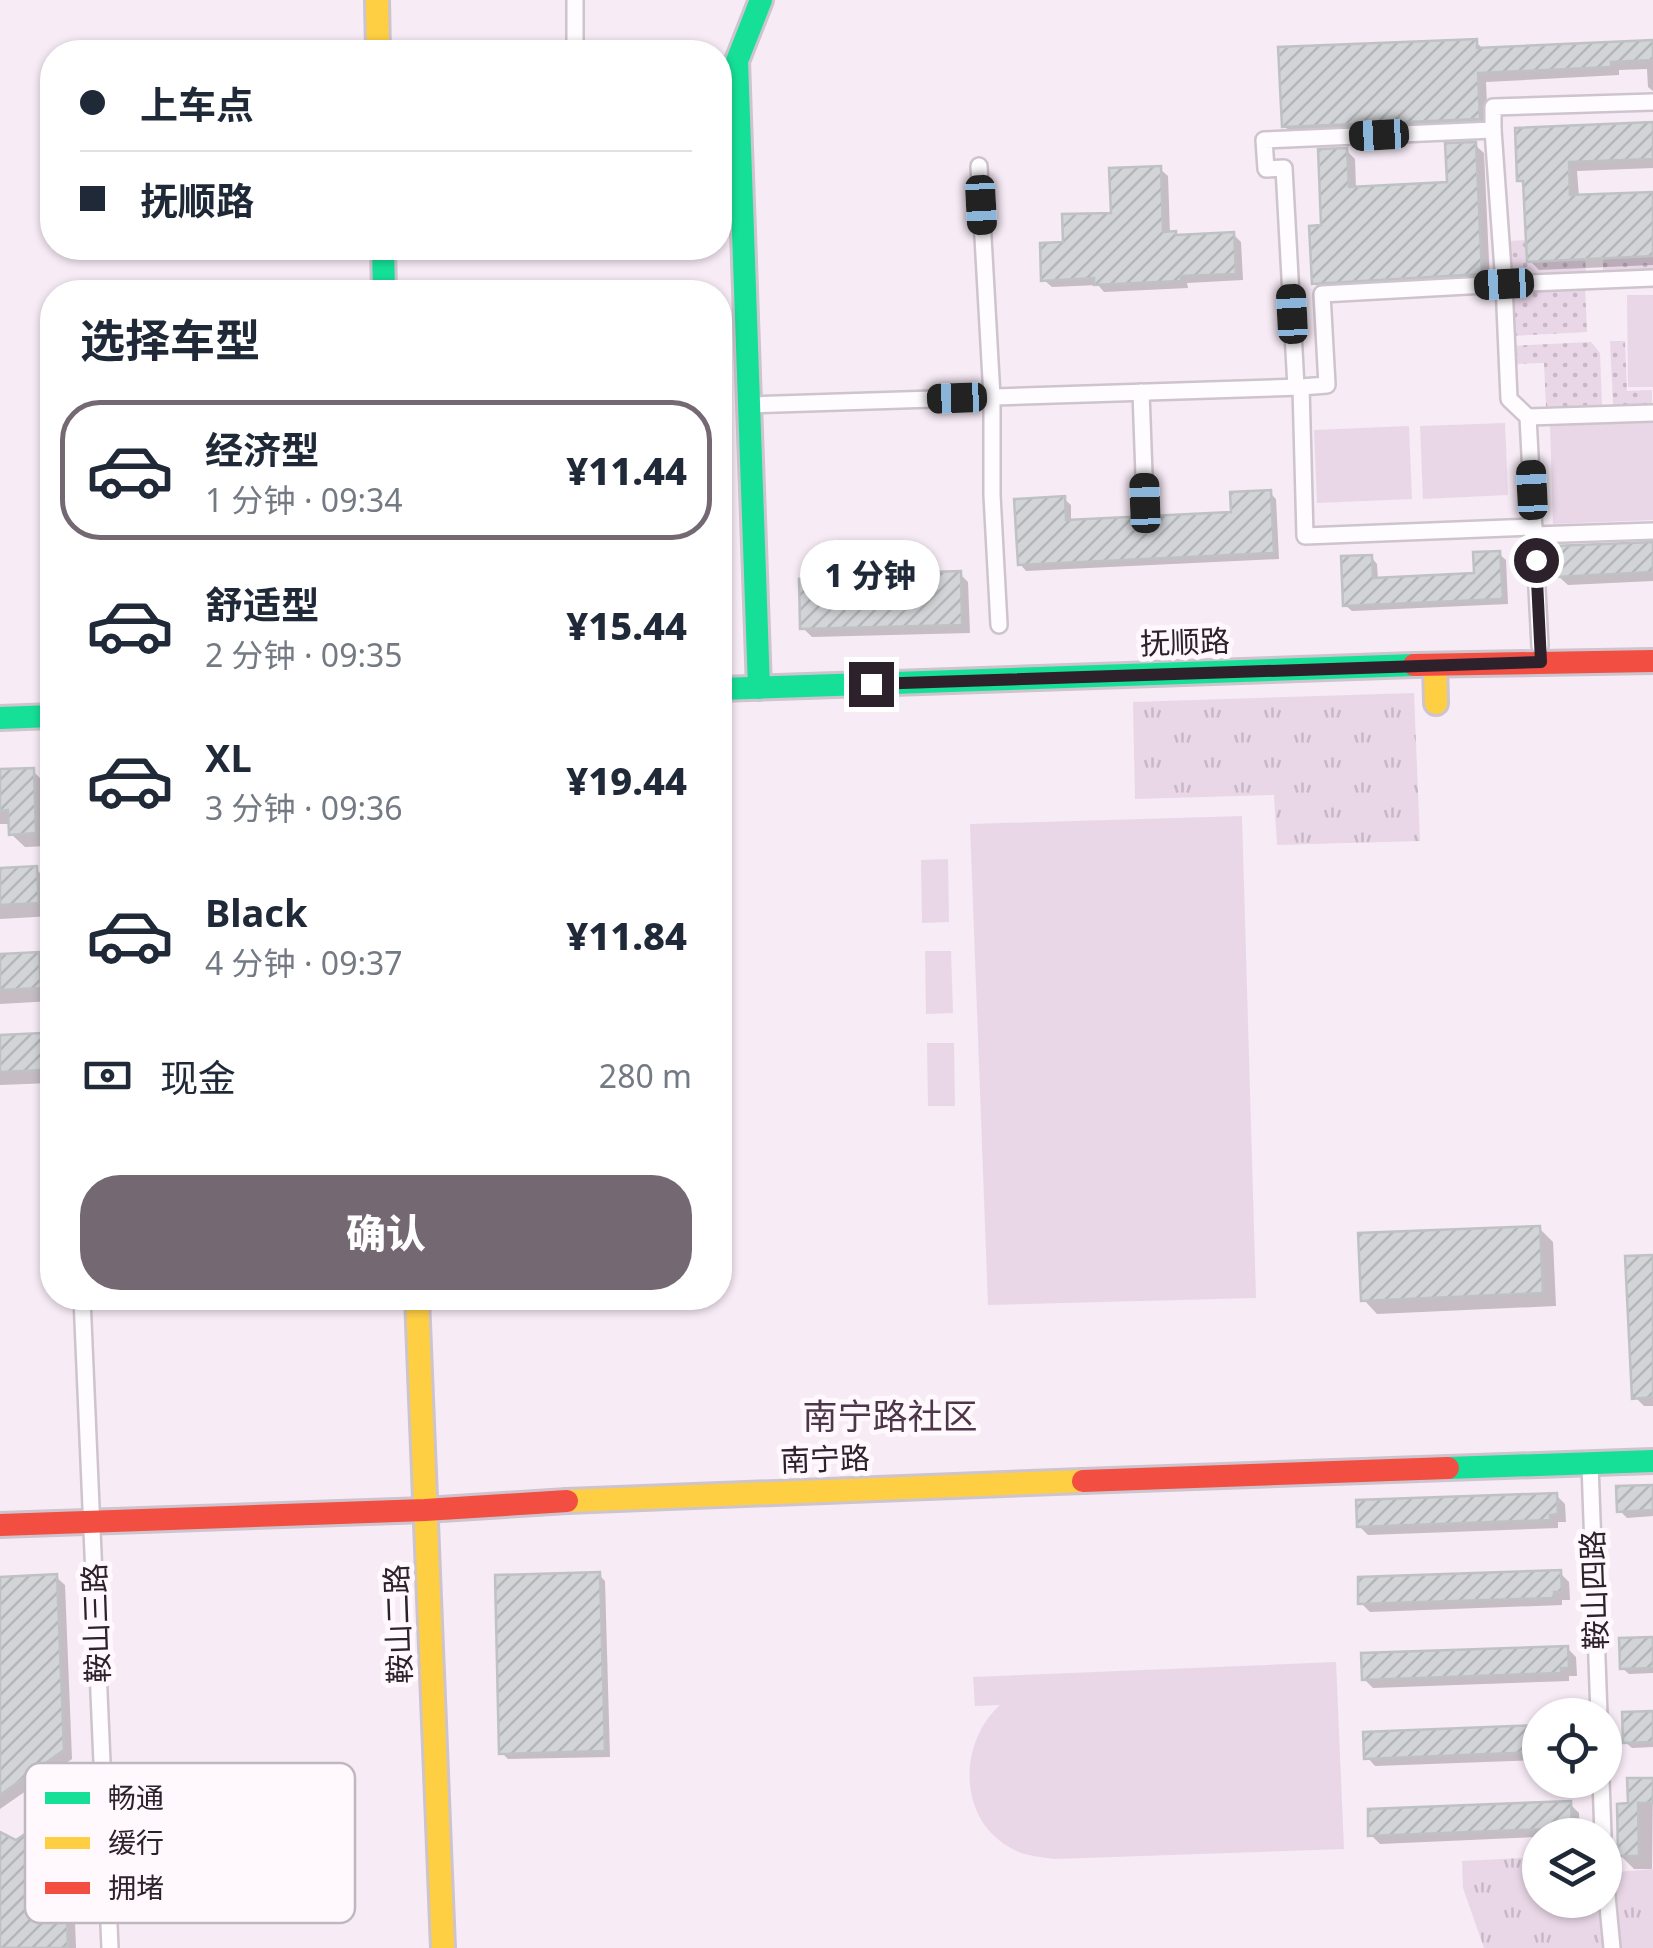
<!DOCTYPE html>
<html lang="zh">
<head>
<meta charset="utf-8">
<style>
  :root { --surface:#fff; --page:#f6f6f7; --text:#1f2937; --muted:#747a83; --line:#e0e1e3; --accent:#746873 }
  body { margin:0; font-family:"Noto Sans","Noto Sans SC",sans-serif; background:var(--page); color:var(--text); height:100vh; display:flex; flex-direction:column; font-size:38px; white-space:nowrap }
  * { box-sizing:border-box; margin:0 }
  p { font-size:32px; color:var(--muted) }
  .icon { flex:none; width:55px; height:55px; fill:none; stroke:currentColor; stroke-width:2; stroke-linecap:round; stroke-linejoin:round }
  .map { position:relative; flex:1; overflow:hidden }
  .sheet { position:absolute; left:40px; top:280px; width:692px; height:1030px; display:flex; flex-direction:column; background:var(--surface); border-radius:40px; box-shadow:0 2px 8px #0004 }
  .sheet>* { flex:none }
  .banner { position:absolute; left:40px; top:40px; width:692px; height:220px; border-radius:40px; box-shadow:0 2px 8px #0004; display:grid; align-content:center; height:220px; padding:0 40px; background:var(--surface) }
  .fabs { position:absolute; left:1522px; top:1698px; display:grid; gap:20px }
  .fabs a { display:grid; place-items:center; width:100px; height:100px; border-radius:50%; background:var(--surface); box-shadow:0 2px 8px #0004; font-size:50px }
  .end { position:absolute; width:45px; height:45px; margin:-22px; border:12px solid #2d222c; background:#fff; box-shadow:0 0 0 5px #fff }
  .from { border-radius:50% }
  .bubble { position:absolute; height:70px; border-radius:35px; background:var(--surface); box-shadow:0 2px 8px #0004; font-size:32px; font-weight:800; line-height:70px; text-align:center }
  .car { position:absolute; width:30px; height:60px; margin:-30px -15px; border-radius:12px; box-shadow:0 0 8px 2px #0007; background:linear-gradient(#222 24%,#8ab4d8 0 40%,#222 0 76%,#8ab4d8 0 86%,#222 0) }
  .banner b { display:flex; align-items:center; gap:35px; height:95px; font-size:38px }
  .banner b+b { border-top:2px solid var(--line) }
  .banner i { width:25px; height:25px; background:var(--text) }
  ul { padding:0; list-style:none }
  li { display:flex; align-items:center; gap:30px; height:140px; margin:0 20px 15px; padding:0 20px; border:5px solid transparent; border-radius:40px }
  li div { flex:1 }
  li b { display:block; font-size:38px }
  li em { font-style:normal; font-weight:800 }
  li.on { border-color:var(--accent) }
  li>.icon { width:90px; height:90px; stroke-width:1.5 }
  h2 { padding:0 40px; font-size:45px; line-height:120px }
  .pay { display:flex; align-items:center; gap:25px; height:110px; padding:0 40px; font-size:38px }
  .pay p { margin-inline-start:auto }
  .primary-button { display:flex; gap:20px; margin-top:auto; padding:20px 40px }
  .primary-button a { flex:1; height:115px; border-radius:40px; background:var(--accent); color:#fff; font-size:40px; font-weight:800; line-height:115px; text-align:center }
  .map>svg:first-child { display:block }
</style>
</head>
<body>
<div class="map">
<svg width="1653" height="1948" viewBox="0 0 1653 1948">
  <defs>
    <pattern id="grass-dots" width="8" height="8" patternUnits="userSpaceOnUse" patternTransform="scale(2.5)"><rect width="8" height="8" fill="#e9d7e7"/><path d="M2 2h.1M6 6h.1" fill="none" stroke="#c8b8c6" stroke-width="1.8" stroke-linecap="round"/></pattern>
    <pattern id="park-tufts" width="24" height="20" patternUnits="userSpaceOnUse" patternTransform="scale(2.5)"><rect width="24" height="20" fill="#e9d7e7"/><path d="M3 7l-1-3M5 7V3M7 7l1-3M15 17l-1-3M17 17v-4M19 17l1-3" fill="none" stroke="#c8b8c6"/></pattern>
    <pattern id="building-hatch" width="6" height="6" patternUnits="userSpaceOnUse" patternTransform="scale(2.5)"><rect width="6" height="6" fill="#d2d4d7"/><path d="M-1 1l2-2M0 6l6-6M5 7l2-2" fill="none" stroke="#b5b6b9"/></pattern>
  </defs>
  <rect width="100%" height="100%" fill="#f7ebf6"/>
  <g fill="url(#grass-dots)">
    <polygon points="1526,240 1585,259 1586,275 1511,278 1509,241"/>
    <polygon points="1653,256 1653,272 1603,274 1603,258"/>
    <polygon points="1585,286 1587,332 1510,336 1507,290"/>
    <polygon points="1610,341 1625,341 1627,391 1652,390 1652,404 1613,405"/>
    <polygon points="1591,342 1600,353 1602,405 1546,407 1544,363 1511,364 1510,346"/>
  </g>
  <g fill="url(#park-tufts)">
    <polygon points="1414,693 1420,841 1277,845 1274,795 1135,799 1133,702"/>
    <polygon points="1540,1857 1540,1900 1605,1900 1605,1873 1653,1869 1653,1948 1484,1948 1463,1888 1462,1861"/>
  </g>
  <g fill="#e9d7e7">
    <polygon points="1627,295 1653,295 1653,387 1628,387"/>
    <polygon points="1653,420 1653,520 1553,524 1550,424"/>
    <polygon points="1505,423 1508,495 1423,499 1420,426"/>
    <polygon points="1409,426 1412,499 1317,503 1314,430"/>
    <polygon points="1242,816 1256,1298 988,1305 970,824"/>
    <polygon points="948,859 949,922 922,923 921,860"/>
    <polygon points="925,951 951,951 953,1013 926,1014"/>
    <polygon points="927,1043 954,1043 955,1106 928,1106"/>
    <path d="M1336,1662L1344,1849L1055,1859C1039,1857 1023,1856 1009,1847C957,1817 959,1742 1000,1705L975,1706L973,1677Z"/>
  </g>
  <g fill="#0003">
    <polygon points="1476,42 1484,50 1653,42 1653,91 1648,87 1647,69 1619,70 1619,75 1486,82 1488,128 1294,135 1284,126"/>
    <polygon points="1653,125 1653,168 1577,171 1579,197 1653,194 1653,265 1539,270 1530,261 1526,186 1520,180"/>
    <polygon points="1475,145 1484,153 1490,282 1323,292 1314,283 1323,228 1346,150 1355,159 1356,189 1449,184"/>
    <polygon points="1160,169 1168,176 1170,234 1179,237 1233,234 1241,242 1243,280 1187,283 1188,288 1104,292 1098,285 1052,287 1044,280 1066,244 1113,215"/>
    <polygon points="1270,493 1276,499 1279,559 1026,571 1020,564 1064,499 1071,505 1071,522 1233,514"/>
    <polygon points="1653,543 1653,581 1568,585 1558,576"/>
    <polygon points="1499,554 1506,560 1508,604 1352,611 1345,605 1371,557 1377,564 1378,580 1476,575"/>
    <polygon points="960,574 968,582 970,633 812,637 803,628 830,580 839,589 932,589"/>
    <polygon points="33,771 47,785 49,846 25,847 11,834 11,824 0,824 0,772"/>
    <polygon points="36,869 50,883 52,916 0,919 0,871"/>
    <polygon points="38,954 52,968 52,1001 0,1004 0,956"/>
    <polygon points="40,1036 52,1048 52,1083 0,1085 0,1038"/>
    <polygon points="1539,1228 1553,1242 1556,1306 1377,1314 1364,1300"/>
    <polygon points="1653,1257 1653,1406 1644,1406 1635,1397"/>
    <polygon points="1653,1487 1653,1516 1627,1518 1619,1510"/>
    <polygon points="1556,1495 1565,1504 1566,1522 1558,1522 1558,1528 1368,1535 1359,1526"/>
    <polygon points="1560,1573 1569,1582 1570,1600 1562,1600 1562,1605 1370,1612 1361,1603"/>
    <polygon points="599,1575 605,1581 610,1757 508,1759 502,1753"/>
    <polygon points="56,1577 65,1585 72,1759 0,1809 0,1580"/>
    <polygon points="1653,1640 1653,1673 1629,1674 1622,1668"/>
    <polygon points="1567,1648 1576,1657 1577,1676 1569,1676 1569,1681 1373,1688 1364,1679"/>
    <polygon points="1653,1714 1653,1747 1632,1748 1625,1742"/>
    <polygon points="1540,1728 1540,1760 1375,1766 1367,1757"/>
    <polygon points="1653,1780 1652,1869 1634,1869 1620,1855 1631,1806"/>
    <polygon points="1570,1804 1579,1813 1580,1835 1380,1844 1371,1835"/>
    <polygon points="63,1812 71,1820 76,1948 0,1948 0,1835 16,1843"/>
  </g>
  <g fill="url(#building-hatch)" stroke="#bfc2c5" stroke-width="2.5">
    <polygon points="1477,39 1477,48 1653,40 1653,60 1611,62 1611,67 1478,73 1480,119 1282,127 1278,47"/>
    <polygon points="1653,122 1653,159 1569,162 1570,195 1653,192 1653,256 1527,262 1523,181 1517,181 1515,128"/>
    <polygon points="1476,142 1482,274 1312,284 1309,226 1321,225 1318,149 1347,148 1349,187 1447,182 1445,143"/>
    <polygon points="1161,166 1163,232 1176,231 1176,235 1234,232 1236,274 1181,276 1181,281 1094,285 1094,278 1041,281 1040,243 1063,242 1062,214 1111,213 1109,168"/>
    <polygon points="1271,490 1274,553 1018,565 1014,499 1065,496 1066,520 1231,512 1230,492"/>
    <polygon points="1653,542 1653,572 1556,577 1554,546"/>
    <polygon points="1500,551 1503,599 1343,606 1341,556 1372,555 1373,578 1474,573 1473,552"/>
    <polygon points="961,571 962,625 800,629 799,579 831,578 832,589 930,587 929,572"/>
    <polygon points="34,768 36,833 9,835 8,810 0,811 0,769"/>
    <polygon points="37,866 39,903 0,905 0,868"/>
    <polygon points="39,952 41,988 0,990 0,954"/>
    <polygon points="41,1033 43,1070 0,1072 0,1035"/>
    <polygon points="1540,1226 1543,1293 1361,1301 1358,1233"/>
    <polygon points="1653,1255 1653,1397 1632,1399 1625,1256"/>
    <polygon points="1653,1485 1653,1510 1617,1512 1616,1486"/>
    <polygon points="1557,1493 1558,1514 1550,1515 1550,1520 1357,1527 1356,1500"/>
    <polygon points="1561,1570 1562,1592 1554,1592 1554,1598 1358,1604 1358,1577"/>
    <polygon points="600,1572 605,1751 499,1754 495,1575"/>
    <polygon points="57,1574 64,1750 0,1795 0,1577"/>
    <polygon points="1653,1637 1653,1668 1620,1669 1619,1638"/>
    <polygon points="1568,1646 1569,1668 1561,1668 1561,1673 1362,1680 1361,1653"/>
    <polygon points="1653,1711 1653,1742 1623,1743 1622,1712"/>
    <polygon points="1540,1725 1540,1752 1364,1759 1363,1732"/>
    <polygon points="1627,1778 1653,1778 1653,1803 1638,1803 1639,1856 1618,1856 1617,1804 1628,1803"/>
    <polygon points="1571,1801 1572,1828 1368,1836 1368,1809"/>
    <polygon points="63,1809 68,1948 0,1948 0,1832 16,1840"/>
  </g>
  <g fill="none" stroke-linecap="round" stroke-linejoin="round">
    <g stroke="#cec4cd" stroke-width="20">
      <g id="street">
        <polyline points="575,0 575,52"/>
        <polyline points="1493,130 1504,284 1322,294 1327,385 1301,387 1305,536 1534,527"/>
        <polyline points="979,166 992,397 992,495 999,625"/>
        <polyline points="1296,387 1284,168 1266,169 1264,140 1493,130 1493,107 1653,102"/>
        <polyline points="1141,392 1145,503"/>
        <polyline points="749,405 1301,387"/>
        <polyline points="1528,417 1653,413"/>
        <polyline points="1534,535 1653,531"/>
        <polyline points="1540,646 1528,417 1509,399 1504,284 1653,278"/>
        <polyline points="51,717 52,753"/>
        <polyline points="82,1298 110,1948"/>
        <polyline points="1590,1464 1599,1715"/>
        <polyline points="1601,1780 1603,1835"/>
        <polyline points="1605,1875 1612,1948"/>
      </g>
    </g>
    <g stroke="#cec4cd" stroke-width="28">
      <g id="fast">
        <polyline points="383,248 384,292"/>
        <polyline points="759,688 737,61 761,0"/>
        <polyline points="720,689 1414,665"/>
        <polyline points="0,718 52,716"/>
        <polyline points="1448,1468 1653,1461"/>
      </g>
    </g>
    <g stroke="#cec4cd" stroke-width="28">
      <g id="slow">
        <polyline points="377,0 378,52"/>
        <polyline points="1435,665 1436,703"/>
        <polyline points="417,1298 443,1948"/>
        <polyline points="567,1501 1083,1481"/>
      </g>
    </g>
    <g stroke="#cec4cd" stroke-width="28">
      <g id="jam">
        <polyline points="1414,665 1653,661"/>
        <polyline points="1083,1481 1448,1468"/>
        <polyline points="0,1525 425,1510 567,1501"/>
      </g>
    </g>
    <use href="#street" stroke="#fefcfe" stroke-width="15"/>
    <use href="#fast" stroke="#16e098" stroke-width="22"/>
    <use href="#slow" stroke="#ffcf43" stroke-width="22"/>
    <use href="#jam" stroke="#f24e42" stroke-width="22"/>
  </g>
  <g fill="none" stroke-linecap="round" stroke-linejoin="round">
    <polyline stroke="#2d222c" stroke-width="12" points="871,684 1541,662 1536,560"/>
  </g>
  <g text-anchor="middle" stroke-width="10" stroke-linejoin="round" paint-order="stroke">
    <g font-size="30" fill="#2d222c" stroke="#fff9fe">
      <text transform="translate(1185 643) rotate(-2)" y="10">抚顺路</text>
      <text transform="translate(825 1460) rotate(-2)" y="10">南宁路</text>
      <text transform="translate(1595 1590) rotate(-92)" y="10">鞍山四路</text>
      <text transform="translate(97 1623) rotate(-92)" y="10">鞍山三路</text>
      <text transform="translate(399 1624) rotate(-92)" y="10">鞍山二路</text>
    </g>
    <g font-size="35" fill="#4d364a" stroke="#fff9fe">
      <text x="890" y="1429">南宁路社区</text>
    </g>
  </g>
  <rect x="25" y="1763" width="330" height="160" rx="15" fill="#fff9fe" stroke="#c0b8bf" stroke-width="2.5"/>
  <rect x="45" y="1792" width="45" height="12" fill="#16e098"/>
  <rect x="45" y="1837" width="45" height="12" fill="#ffcf43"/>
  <rect x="45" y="1882" width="45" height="12" fill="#f24e42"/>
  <g font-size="28" fill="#2d222c">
    <text x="108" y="1808">畅通</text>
    <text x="108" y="1853">缓行</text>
    <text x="108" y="1898">拥堵</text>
  </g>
</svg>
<div class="fabs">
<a><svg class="icon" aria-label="locate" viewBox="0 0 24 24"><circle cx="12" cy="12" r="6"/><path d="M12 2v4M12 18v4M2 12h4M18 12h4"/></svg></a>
<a><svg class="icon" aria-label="layers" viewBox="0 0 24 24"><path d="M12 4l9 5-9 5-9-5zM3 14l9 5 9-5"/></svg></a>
</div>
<i class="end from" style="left:1536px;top:560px"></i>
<i class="end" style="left:871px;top:684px"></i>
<div class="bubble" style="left:800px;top:540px;width:140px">1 分钟</div>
<i class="car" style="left:1379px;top:135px;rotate:267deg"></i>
<i class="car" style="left:981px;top:205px;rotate:177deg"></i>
<i class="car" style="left:1504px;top:284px;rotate:267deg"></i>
<i class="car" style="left:1292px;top:314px;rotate:357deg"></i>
<i class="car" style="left:957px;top:398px;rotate:268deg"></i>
<i class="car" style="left:1532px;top:490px;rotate:357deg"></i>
<i class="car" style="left:1145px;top:503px;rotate:358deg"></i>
<div class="banner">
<b><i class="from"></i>上车点</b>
<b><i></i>抚顺路</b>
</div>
<section class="sheet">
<h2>选择车型</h2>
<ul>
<li class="on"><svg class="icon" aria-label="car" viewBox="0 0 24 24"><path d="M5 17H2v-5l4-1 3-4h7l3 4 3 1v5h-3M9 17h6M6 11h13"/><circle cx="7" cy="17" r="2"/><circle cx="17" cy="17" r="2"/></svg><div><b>经济型</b><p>1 分钟 · 09:34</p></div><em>¥11.44</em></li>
<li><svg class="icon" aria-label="car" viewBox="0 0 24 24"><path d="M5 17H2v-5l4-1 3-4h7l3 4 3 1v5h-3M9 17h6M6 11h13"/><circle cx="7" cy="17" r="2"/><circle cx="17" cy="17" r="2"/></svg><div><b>舒适型</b><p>2 分钟 · 09:35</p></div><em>¥15.44</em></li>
<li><svg class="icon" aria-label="car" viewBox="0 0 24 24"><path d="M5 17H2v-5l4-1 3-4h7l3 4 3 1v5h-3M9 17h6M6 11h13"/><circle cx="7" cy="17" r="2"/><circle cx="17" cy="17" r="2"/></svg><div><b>XL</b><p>3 分钟 · 09:36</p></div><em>¥19.44</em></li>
<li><svg class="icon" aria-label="car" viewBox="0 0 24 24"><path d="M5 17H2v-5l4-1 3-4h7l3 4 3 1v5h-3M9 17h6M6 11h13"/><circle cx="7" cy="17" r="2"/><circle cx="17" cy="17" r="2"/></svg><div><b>Black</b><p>4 分钟 · 09:37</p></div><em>¥11.84</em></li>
</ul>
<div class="pay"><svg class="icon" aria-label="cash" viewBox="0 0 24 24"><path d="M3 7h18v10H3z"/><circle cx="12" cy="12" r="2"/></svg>现金<p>280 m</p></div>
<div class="primary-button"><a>确认</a></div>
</section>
</div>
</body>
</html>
